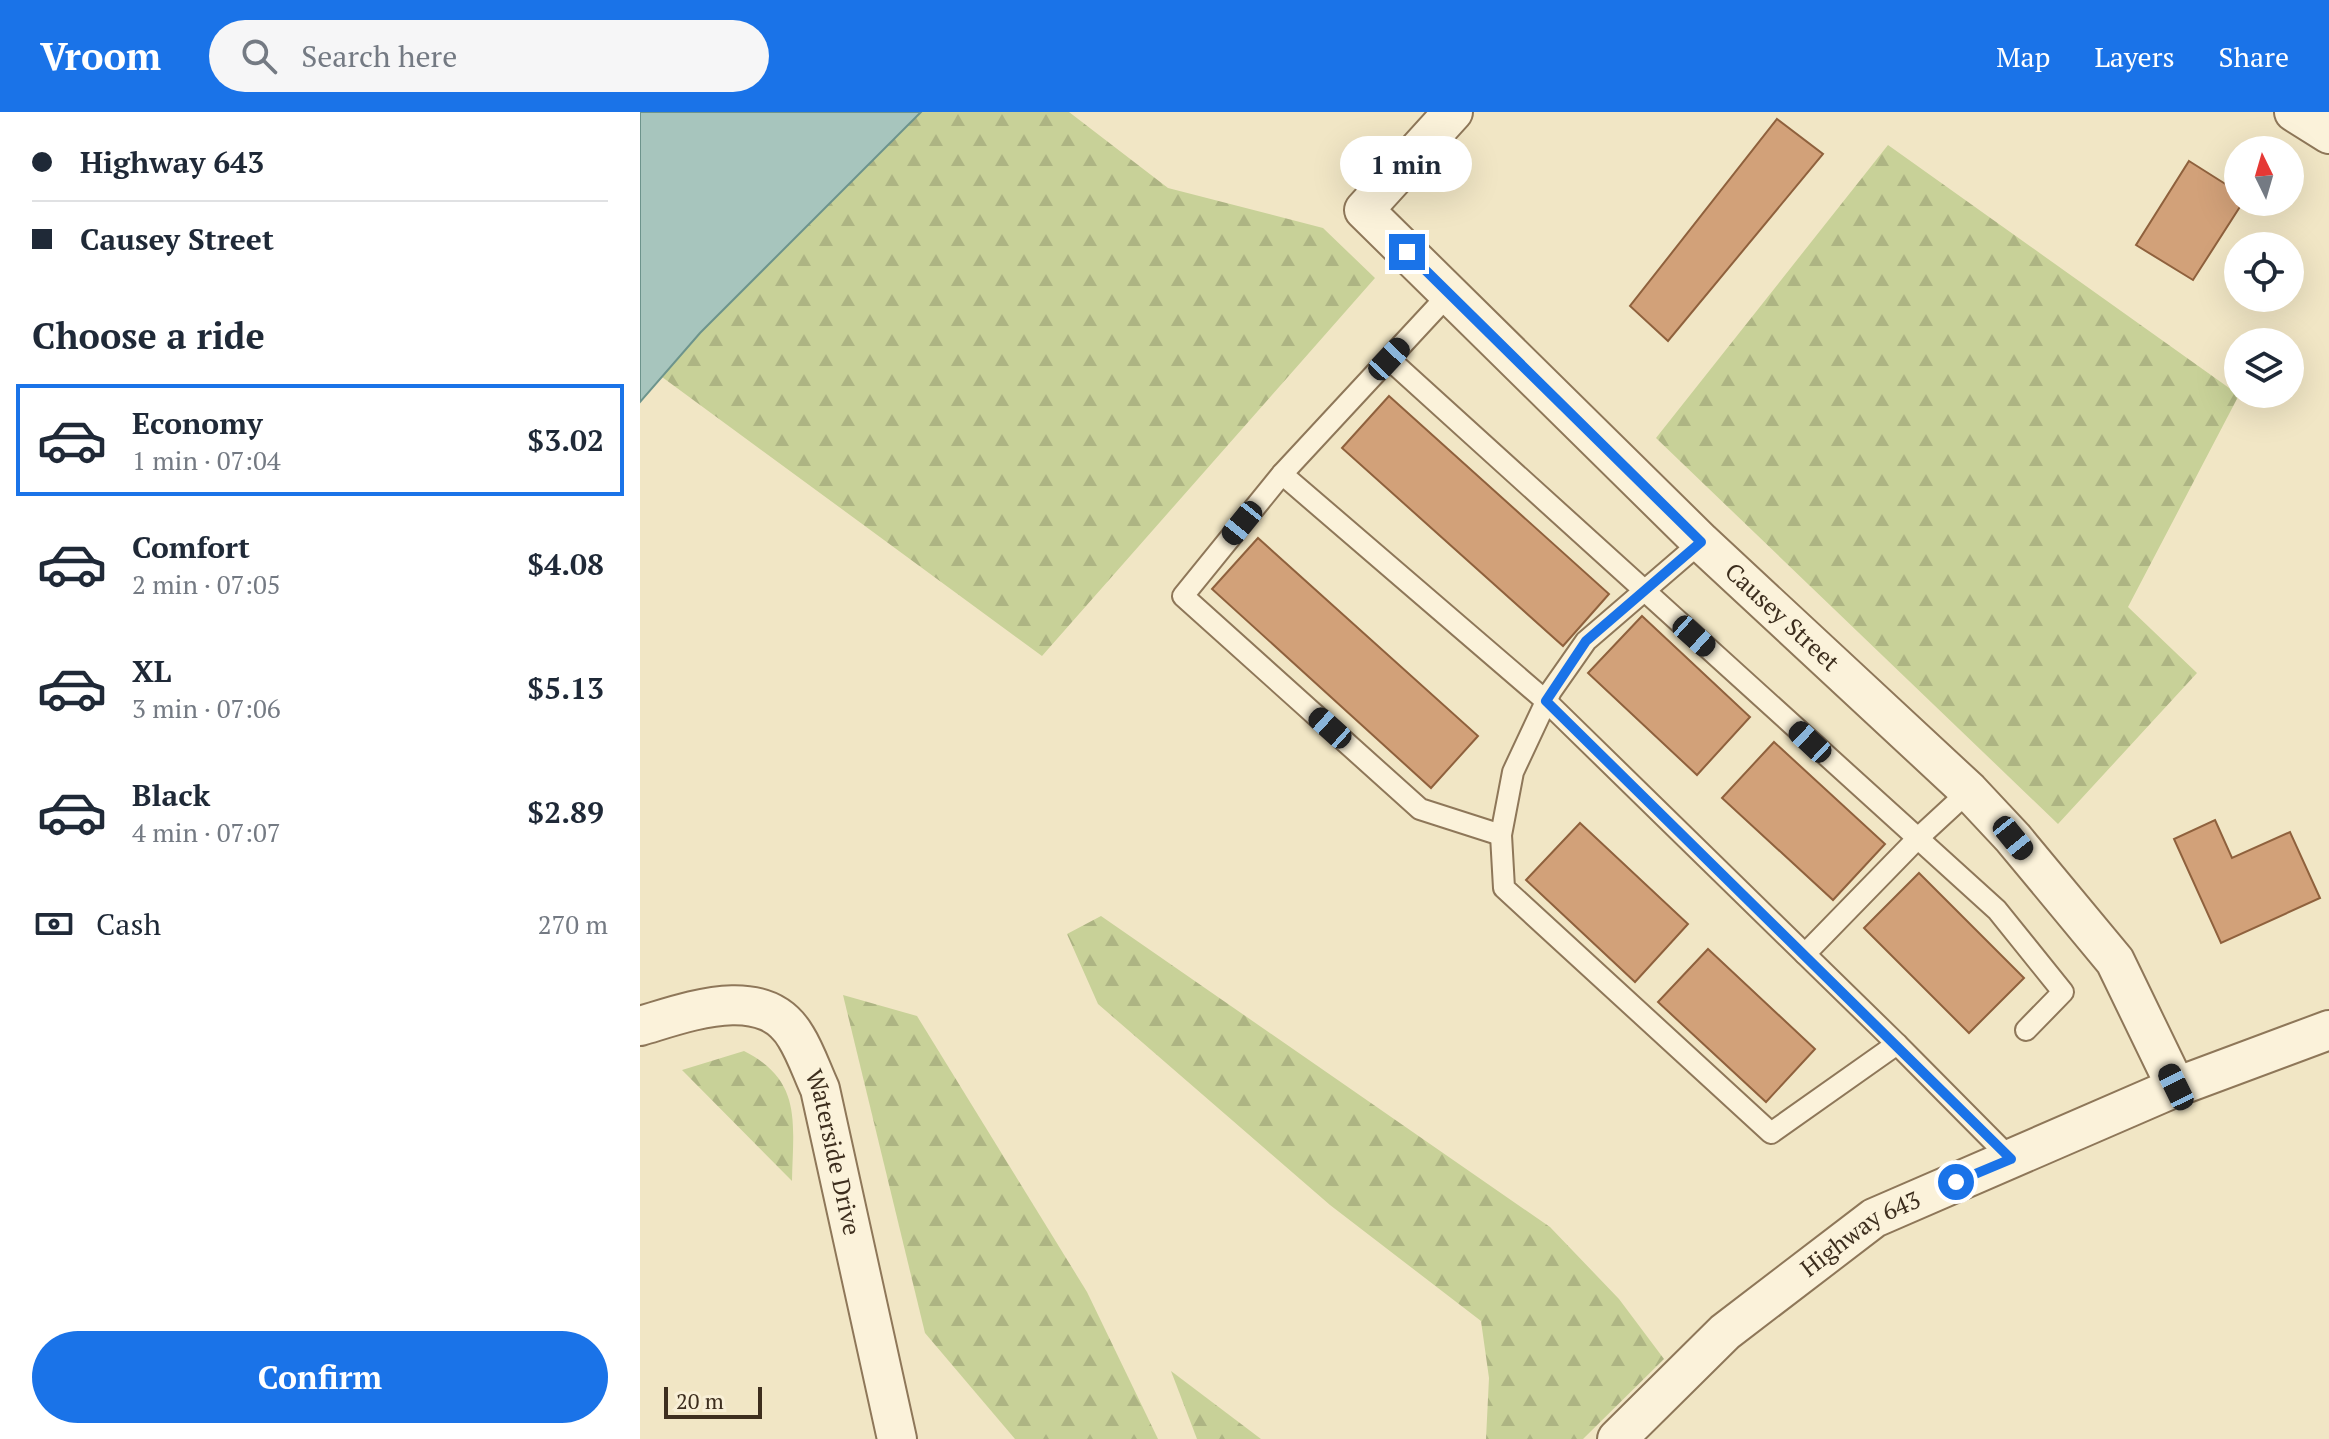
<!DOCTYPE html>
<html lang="en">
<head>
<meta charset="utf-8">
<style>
  :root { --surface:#fff; --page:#f6f6f7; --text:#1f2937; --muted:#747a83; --line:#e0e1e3; --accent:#1a73e8 }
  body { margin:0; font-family:"PT Serif",serif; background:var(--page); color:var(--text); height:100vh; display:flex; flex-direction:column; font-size:30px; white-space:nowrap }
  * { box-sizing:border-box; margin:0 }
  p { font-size:26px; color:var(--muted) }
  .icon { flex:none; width:44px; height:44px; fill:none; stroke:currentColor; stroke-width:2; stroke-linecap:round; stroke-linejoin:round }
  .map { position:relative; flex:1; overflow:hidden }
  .sheet { display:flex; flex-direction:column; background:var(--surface); width:640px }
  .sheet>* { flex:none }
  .hud { display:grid; align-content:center; height:176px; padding:0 32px; background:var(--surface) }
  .needle { width:52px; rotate:355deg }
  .fabs { position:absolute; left:1584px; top:24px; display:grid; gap:16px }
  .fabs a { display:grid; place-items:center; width:80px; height:80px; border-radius:50%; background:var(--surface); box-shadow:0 8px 32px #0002; font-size:40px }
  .scale { position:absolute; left:24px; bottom:20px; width:98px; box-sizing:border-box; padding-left:8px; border:4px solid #3d2e1e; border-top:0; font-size:22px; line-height:28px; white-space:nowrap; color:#3d2e1e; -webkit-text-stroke:6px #f8efd6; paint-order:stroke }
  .end { position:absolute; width:36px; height:36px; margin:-18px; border:10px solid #1a73e8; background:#fff; box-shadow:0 0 0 4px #fff }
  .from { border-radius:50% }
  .bubble { position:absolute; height:56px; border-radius:28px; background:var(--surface); box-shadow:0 8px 32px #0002; font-size:26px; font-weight:600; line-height:56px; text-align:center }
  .car { position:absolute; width:24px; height:48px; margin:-24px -12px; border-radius:10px; box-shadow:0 0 6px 2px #0007; background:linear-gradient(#222 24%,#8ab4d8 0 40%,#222 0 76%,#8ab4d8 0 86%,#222 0) }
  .hud b { display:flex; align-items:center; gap:28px; height:76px; font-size:30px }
  .hud b+b { border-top:2px solid var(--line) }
  .hud i { width:20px; height:20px; background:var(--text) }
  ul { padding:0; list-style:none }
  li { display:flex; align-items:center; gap:24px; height:112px; margin:0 16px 12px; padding:0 16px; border:4px solid transparent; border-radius:0px }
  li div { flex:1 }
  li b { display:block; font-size:30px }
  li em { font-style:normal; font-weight:600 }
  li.on { border-color:var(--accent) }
  li>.icon { width:72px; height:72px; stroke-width:1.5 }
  h2 { padding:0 32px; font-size:36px; line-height:96px }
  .pay { display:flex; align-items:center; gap:20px; height:88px; padding:0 32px; font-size:30px }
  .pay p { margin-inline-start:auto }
  .action { display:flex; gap:16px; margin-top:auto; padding:16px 32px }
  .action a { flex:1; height:92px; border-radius:48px; background:var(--accent); color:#fff; font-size:32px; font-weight:600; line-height:92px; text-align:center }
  header { display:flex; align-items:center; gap:48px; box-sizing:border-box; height:112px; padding:0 40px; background:var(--accent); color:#fff }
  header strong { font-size:38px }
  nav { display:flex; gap:44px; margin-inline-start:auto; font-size:28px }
  .search { width:560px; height:72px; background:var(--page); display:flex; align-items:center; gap:20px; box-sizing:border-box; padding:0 28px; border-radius:44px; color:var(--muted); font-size:30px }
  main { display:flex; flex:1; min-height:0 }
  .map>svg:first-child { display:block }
</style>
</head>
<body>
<header>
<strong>Vroom</strong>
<div class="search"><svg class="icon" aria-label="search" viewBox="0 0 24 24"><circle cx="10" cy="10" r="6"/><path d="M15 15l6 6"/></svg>Search here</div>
<nav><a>Map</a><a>Layers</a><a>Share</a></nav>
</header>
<main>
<section class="sheet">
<div class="hud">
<b><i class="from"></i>Highway 643</b>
<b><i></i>Causey Street</b>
</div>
<h2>Choose a ride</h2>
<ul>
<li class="on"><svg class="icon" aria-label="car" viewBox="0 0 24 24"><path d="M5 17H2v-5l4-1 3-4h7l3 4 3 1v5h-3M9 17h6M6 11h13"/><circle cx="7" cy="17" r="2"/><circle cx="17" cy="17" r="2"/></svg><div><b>Economy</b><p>1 min · 07:04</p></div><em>$3.02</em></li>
<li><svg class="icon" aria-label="car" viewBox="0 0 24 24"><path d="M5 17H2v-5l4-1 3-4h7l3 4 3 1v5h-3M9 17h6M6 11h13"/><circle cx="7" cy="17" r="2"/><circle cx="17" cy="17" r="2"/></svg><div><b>Comfort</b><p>2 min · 07:05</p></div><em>$4.08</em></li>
<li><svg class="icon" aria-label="car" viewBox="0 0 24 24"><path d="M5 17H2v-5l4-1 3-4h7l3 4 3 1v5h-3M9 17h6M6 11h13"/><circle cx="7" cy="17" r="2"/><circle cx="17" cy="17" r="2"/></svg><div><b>XL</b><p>3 min · 07:06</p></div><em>$5.13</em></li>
<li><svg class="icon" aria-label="car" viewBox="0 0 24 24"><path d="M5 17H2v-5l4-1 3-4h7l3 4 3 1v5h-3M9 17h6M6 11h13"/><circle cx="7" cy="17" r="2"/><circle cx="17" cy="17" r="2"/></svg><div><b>Black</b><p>4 min · 07:07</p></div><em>$2.89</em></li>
</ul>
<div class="pay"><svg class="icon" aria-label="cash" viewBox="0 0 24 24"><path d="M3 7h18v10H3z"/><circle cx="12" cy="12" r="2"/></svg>Cash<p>270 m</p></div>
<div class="action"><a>Confirm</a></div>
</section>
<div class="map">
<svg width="1689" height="1327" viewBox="0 0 1689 1327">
  <defs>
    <pattern id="forest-firs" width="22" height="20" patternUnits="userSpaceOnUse" patternTransform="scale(2)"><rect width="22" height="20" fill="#c8d198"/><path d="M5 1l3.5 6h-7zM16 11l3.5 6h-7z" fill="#adb483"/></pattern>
  </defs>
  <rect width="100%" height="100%" fill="#f1e6c5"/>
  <g fill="url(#forest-firs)">
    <polygon points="281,0 429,0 528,76 683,116 735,166 402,544 22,265 60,221"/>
    <polygon points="1248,33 1599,283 1488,495 1557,561 1418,712 1016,326"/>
    <polygon points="461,804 910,1115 979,1187 1024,1247 943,1327 846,1327 849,1266 841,1209 690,1093 458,892 427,822"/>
    <polygon points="203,883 277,904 447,1180 518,1327 375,1327 285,1221"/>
    <path d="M104,939C163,969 153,1011 152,1069L42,958Z"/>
    <polygon points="531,1259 621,1327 557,1327"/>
  </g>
  <polygon fill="#a7c5bd" stroke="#6d948c" stroke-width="2" points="0,0 281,0 60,221 0,290"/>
  <g fill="#d2a179" stroke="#8f613d" stroke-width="2">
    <polygon points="1137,7 1183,42 1028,229 990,194"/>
    <polygon points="1549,49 1598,80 1598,90 1603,90 1553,168 1496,133"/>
    <polygon points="749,284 969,482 923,534 702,336"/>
    <polygon points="618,426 838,624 791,676 572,477"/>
    <polygon points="1002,504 1110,605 1057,663 948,561"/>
    <polygon points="1134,630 1245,732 1193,788 1082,686"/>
    <polygon points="1575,708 1592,746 1650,720 1680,786 1581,831 1534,727"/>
    <polygon points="940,711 1048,812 995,870 886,768"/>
    <polygon points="1279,761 1384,866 1329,921 1224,816"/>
    <polygon points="1068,837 1175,937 1126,990 1018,890"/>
  </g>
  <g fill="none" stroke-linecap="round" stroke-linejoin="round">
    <g stroke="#8e7759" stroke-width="24">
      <g id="lane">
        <polyline points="809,182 642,362 543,484 780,697 861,723"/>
        <polyline points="749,247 1357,798 1423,880 1386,918"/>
        <polyline points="642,362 906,589 1257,932"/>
        <polyline points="1061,430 946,529 911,579 873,660 861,723 864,776 1131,1021 1257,932 1371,1047"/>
        <polyline points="1165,842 1277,727 1329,679"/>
      </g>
    </g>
    <g stroke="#8e7759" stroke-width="42">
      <g id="street">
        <path id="s1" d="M813,0L724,98L1061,430L1329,679L1373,726L1475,849L1536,975"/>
        <polyline points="1654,0 1689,22"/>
        <path id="s2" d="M0,914C48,900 124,870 156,925C166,941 172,960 180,977L257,1327"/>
        <path id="s3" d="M977,1327L1085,1220L1234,1106L1536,975L1689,918"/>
      </g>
    </g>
    <use href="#lane" stroke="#fbf2da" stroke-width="20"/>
    <use href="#street" stroke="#fbf2da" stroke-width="38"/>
  </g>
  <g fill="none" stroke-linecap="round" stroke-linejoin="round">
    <polyline stroke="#1a73e8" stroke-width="10" points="767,140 1061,430 946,529 906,589 1371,1047 1316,1070"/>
  </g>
  <g text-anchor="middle" stroke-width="7" stroke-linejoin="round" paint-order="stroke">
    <g font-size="24" fill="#3d2e1e" stroke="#f8efd6">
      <text dy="8" stroke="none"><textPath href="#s1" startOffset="716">Causey Street</textPath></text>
      <text dy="8" stroke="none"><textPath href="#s2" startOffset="292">Waterside Drive</textPath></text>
      <text dy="8" stroke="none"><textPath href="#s3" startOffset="320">Highway 643</textPath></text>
    </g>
  </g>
</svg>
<div class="fabs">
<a><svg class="needle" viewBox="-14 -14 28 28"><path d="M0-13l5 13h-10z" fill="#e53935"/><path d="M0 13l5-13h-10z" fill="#747a83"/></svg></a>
<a><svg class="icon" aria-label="locate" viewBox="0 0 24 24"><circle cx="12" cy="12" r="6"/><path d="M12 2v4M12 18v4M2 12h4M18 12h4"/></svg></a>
<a><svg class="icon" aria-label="layers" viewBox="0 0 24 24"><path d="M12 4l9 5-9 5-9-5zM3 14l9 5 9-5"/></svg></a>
</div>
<div class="scale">20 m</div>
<i class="end from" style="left:1316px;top:1070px"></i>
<i class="end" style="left:767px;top:140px"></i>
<div class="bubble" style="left:700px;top:24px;width:132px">1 min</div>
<i class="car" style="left:749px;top:247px;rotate:43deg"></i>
<i class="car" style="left:602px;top:411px;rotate:219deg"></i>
<i class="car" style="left:1054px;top:524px;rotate:132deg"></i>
<i class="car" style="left:690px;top:616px;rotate:312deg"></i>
<i class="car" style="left:1170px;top:630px;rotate:313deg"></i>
<i class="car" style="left:1373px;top:726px;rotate:141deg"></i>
<i class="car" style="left:1536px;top:975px;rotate:334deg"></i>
</div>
</main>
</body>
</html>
